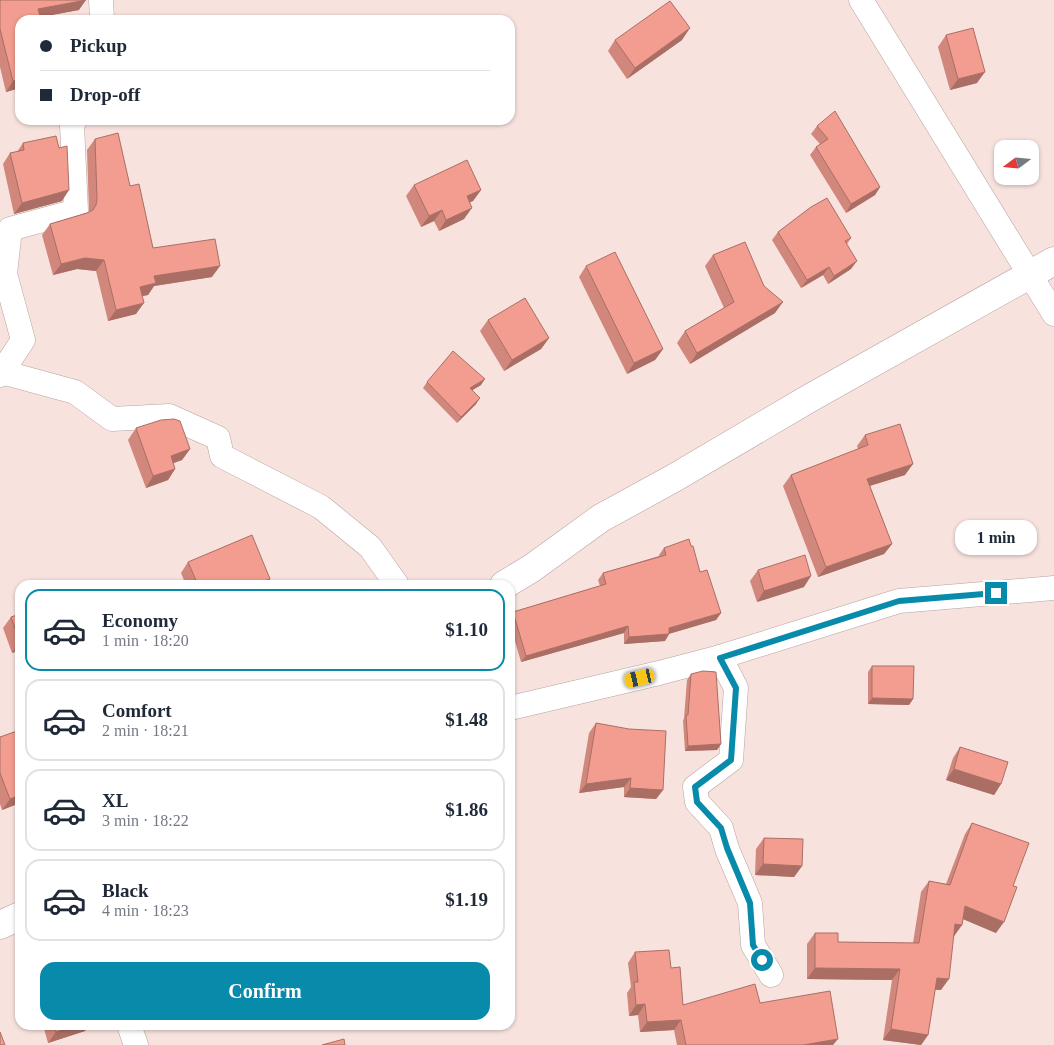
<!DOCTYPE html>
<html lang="en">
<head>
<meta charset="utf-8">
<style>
  :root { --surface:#fff; --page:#f2f2f3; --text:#1f2937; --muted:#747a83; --line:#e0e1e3; --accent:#088aab }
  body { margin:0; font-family:Georgia,serif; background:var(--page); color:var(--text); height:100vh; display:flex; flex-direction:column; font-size:19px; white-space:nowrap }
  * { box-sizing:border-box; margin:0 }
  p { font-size:16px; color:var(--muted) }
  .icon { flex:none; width:28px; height:28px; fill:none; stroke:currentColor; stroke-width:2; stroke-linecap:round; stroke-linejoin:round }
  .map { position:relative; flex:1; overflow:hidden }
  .sheet { position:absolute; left:15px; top:580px; width:500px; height:450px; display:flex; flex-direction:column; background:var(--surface); border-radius:15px; box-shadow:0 1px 4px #0004 }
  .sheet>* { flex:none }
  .hud { position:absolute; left:15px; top:15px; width:500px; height:110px; border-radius:15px; box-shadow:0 1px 4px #0004; display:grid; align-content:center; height:110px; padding:0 25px; background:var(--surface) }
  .needle { width:32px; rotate:254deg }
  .fabs { position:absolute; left:994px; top:140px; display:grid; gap:10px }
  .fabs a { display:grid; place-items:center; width:45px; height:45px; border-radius:10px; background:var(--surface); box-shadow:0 1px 4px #0004; font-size:25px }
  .end { position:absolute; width:22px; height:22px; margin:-11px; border:6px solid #088aab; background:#fff; box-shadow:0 0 0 2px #fff }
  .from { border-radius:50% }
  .bubble { position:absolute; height:35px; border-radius:15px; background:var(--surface); box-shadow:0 1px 4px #0004; font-size:16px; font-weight:700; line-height:35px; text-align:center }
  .car { position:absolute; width:15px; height:30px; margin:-15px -8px; border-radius:6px; box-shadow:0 0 4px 1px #0007; background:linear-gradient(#f5c518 24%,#345 0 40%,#f5c518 0 76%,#345 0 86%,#f5c518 0) }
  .hud b { display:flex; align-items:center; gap:18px; height:48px; font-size:19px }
  .hud b+b { border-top:1px solid var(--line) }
  .hud i { width:12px; height:12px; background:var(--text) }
  ul { padding:9px 0 0; list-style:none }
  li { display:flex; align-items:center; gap:15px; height:82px; margin:0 10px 8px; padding:0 15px; border:2px solid var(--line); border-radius:15px }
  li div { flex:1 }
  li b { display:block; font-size:19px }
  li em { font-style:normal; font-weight:700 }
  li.current { border-color:var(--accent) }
  li>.icon { width:45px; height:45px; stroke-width:1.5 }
  .primary-button { display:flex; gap:10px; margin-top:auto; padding:10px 25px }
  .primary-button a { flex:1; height:58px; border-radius:15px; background:var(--accent); color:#fff; font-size:20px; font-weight:700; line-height:58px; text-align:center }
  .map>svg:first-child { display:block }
</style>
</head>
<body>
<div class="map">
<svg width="1054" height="1045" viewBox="0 0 1054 1045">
  <rect width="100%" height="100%" fill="#f7e2de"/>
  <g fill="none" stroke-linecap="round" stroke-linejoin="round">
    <g stroke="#b6a3a0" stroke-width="25">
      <g id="minor">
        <polyline points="101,0 102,20"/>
        <polyline points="861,0 1054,314"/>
        <polyline points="2,372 75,392 112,419 169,416 218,438 222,456 321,507 370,547 397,585"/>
        <polyline points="0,375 23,340 5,274 10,229 76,211 72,125 75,120"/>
        <polyline points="720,657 736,688 731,760 695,787 697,802 721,828 727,849 750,903 753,945 771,975"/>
        <polyline points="510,708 659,673 720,657 899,601 1054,588"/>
        <polyline points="129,1025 136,1045"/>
      </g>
    </g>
    <g stroke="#b6a3a0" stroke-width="29">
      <g id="tertiary">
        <polyline points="504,585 532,568 601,518 674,478 810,398 1054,261"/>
        <polyline points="0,925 20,916"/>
      </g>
    </g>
    <use href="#minor" stroke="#fff" stroke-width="24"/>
    <use href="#tertiary" stroke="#fff" stroke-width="28"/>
  </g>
  <g fill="#d1877c">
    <polygon points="0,0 79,10 20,20 20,88 6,92 0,67"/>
    <polygon points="946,35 977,83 950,90 938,47"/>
    <polygon points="615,40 682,40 627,79 608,51"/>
    <polygon points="817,126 880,187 875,195 846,213 810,155 816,147 820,144 811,134"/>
    <polygon points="95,139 130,186 153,248 212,277 154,286 148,295 142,296 136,314 108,321 96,271 77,269 53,275 42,235 50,224 89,212 87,150"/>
    <polygon points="23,143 62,201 14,214 3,164 10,153 17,152"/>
    <polygon points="414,185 481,190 473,201 470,202 464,219 439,231 434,221 421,227 406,196"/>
    <polygon points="778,232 851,238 847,244 851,269 828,284 823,275 801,288 772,240"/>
    <polygon points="713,255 775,313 690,364 677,343 685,331 724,308 705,266"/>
    <polygon points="586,266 663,349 655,360 627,374 579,277"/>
    <polygon points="488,320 549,338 541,349 504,371 480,331"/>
    <polygon points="427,382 481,385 472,390 476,404 457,423 423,388"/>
    <polygon points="136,428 190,449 182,460 173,463 175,469 168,480 146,488 128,440"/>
    <polygon points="865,435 905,475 870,486 892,544 884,554 818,577 783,486 791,475 858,449 857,446"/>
    <polygon points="691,546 700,572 721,613 716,620 669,634 665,641 624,644 624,633 521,662 510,624 510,616 513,612 600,586 598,580 603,573 659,556 659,555 664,548"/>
    <polygon points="188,562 265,585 186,585 181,573"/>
    <polygon points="758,570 804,587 757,602 750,581"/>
    <polygon points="20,614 20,650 12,653 3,628 11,617"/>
    <polygon points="872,666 913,699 909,705 868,704 868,672"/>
    <polygon points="691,674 721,744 717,750 685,751 683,721 684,718 687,680"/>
    <polygon points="596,723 663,790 656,799 624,797 624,787 579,793 589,733"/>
    <polygon points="20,730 20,803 2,810 0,804 0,737"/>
    <polygon points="960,747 1001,784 994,795 946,780 953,758"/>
    <polygon points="972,823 996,933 963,919 962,925 954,936 953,936 941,990 935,990 928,1035 921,1045 883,1040 892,980 807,979 807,944 815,933 838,942 913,943 921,892 929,881 946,884 965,834"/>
    <polygon points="764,838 802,866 794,877 755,875 756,849"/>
    <polygon points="635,952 671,968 683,1005 760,1003 833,1045 677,1045 674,1030 640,1032 638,1015 629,1016 627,993 631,987 628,963"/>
    <polygon points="43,1025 90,1025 85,1031 48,1043"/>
  </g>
  <g fill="#aa6e65">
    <polygon points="86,0 79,10 31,19 38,9"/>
    <polygon points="690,28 682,40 627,79 635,68"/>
    <polygon points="985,72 977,83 950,90 958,79"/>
    <polygon points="20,80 20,88 6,92 13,81"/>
    <polygon points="880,187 875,195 846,213 851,204"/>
    <polygon points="69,190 62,201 14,214 22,203"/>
    <polygon points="481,190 473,201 459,207 467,196"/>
    <polygon points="472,208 464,219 439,231 446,220"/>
    <polygon points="442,210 434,221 421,227 429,216"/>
    <polygon points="85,258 104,260 96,271 77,269 53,275 61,264"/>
    <polygon points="857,261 851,269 828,284 834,276"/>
    <polygon points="220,266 212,277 154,286 148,295 132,298 140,287 154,276"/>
    <polygon points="829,267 823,275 801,288 807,280"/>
    <polygon points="783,302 775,313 690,364 697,353"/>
    <polygon points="144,303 136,314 108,321 116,310"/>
    <polygon points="549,338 541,349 504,371 512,360"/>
    <polygon points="663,349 655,360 627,374 634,363"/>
    <polygon points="485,379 481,385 466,394 470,388"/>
    <polygon points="480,398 476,404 457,423 461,417"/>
    <polygon points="190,449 182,460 163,467 171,456"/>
    <polygon points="913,464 905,475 859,489 867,479"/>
    <polygon points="175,469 168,480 146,488 153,476"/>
    <polygon points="892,544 884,554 818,577 826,567"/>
    <polygon points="811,576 804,587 757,602 764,591"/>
    <polygon points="270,579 265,585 255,585"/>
    <polygon points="721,613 716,620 668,634 669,634 665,641 624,644 629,637 669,628"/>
    <polygon points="628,626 624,633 521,662 526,656"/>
    <polygon points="20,642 20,650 12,653"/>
    <polygon points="872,698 913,699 909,705 868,704"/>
    <polygon points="721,744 717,750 685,751 688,746"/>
    <polygon points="954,769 1001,784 994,795 946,780"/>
    <polygon points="631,778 624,787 579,793 586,784"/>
    <polygon points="630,788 663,790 656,799 624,797"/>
    <polygon points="20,795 20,803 2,810 10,799"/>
    <polygon points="763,864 802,866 794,877 755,875"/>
    <polygon points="965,906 1004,922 996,933 958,917"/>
    <polygon points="955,924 962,925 954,936 947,935"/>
    <polygon points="815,968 900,969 892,980 807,979"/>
    <polygon points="937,978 949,979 941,990 929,989"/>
    <polygon points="645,1004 638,1015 629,1016 636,1005"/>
    <polygon points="681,1020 674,1030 640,1032 647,1022"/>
    <polygon points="77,1025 90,1025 85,1031 48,1043 56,1032"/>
    <polygon points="891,1029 928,1035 921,1045 883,1040"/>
    <polygon points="838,1039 833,1045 803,1045"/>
  </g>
  <g fill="#f39d90" stroke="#aa6e65">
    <polygon points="0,0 86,0 38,9 41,20 20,20 20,80 13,81 0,29"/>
    <polygon points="670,1 690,28 635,68 615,40"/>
    <polygon points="973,28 985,72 958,79 946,35"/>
    <polygon points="835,111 880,187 851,204 816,147 828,139 817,126"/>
    <polygon points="118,133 130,186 139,184 153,248 215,239 220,266 154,276 156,283 140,287 144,303 116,310 104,260 85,258 61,264 50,224 87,213 93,210 96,205 97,199 95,139"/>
    <polygon points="56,136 59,148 67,146 69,190 22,203 10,153 24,150 23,143"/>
    <polygon points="467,160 481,190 467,196 472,208 446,220 442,210 429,216 414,185"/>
    <polygon points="827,198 851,238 845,241 857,261 834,276 829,267 807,280 778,232 811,207"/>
    <polygon points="745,242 764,286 783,302 697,353 685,331 734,302 713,255"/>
    <polygon points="615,252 663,349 634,363 586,266"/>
    <polygon points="525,298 549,338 512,360 488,320"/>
    <polygon points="453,351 485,379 470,388 480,398 461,417 427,382"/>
    <polygon points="174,419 180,421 190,449 171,456 175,469 153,476 136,428 161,420"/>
    <polygon points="900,424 913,464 867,479 892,544 826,567 791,475 868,445 865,435"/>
    <polygon points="252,535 270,579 255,585 198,585 188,562"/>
    <polygon points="689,539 691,546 693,546 700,572 707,570 721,613 669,628 669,634 629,637 628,626 526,656 513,612 606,584 603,573 666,555 664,548"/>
    <polygon points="805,555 811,576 764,591 758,570"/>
    <polygon points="20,614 20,642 11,617"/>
    <polygon points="872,666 914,666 913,699 872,698"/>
    <polygon points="703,671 716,672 721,744 688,746 686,715 688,715 691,674"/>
    <polygon points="596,723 629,729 666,731 663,790 630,788 631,778 586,784"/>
    <polygon points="20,730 20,795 10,799 0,773 0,737"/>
    <polygon points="960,747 1008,762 1001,784 954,769"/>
    <polygon points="972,823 1029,843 1013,886 1017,887 1004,922 965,906 962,925 955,924 949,979 937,978 928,1035 891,1029 900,969 815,968 815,933 838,933 838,942 919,943 929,881 950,885"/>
    <polygon points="764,838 803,839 802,866 763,864"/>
    <polygon points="669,950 671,968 680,967 683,1005 755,984 760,1003 830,991 838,1039 803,1045 686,1045 681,1020 647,1022 645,1004 636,1005 634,982 638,982 635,952"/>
    <polygon points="54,1025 77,1025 56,1032"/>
    <polygon points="0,1032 5,1045 0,1045"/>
    <polygon points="344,1039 345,1045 322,1045"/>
  </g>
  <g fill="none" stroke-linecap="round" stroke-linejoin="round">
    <polyline stroke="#088aab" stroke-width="6" points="762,960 753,945 750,903 727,848 721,828 697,802 695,787 731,760 736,688 720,658 899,601 996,593"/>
  </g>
</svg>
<div class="fabs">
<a><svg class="needle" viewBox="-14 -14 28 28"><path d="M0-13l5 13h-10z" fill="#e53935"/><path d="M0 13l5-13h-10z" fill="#747a83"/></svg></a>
</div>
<i class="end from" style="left:762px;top:960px"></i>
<i class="end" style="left:996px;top:593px"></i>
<div class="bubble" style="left:955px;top:520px;width:82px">1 min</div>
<i class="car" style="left:640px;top:678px;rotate:257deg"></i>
<div class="hud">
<b><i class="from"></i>Pickup</b>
<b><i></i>Drop-off</b>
</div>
<section class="sheet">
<ul>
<li class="current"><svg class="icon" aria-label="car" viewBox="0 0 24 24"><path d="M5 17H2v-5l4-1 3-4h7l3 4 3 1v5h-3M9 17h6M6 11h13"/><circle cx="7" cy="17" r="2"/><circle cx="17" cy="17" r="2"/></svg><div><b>Economy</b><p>1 min · 18:20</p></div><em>$1.10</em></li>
<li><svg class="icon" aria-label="car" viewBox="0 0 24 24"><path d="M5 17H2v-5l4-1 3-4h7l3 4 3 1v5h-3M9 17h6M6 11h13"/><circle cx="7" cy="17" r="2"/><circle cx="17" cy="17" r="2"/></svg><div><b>Comfort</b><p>2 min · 18:21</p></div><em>$1.48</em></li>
<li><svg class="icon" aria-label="car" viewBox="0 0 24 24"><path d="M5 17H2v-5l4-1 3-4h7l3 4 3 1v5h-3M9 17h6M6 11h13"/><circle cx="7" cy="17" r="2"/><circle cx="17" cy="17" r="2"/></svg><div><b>XL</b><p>3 min · 18:22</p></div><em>$1.86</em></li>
<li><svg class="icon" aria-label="car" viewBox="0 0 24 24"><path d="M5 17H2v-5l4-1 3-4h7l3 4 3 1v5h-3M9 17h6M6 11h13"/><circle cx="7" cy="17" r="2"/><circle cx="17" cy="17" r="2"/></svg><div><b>Black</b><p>4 min · 18:23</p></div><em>$1.19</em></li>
</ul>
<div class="primary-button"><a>Confirm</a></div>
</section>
</div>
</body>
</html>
